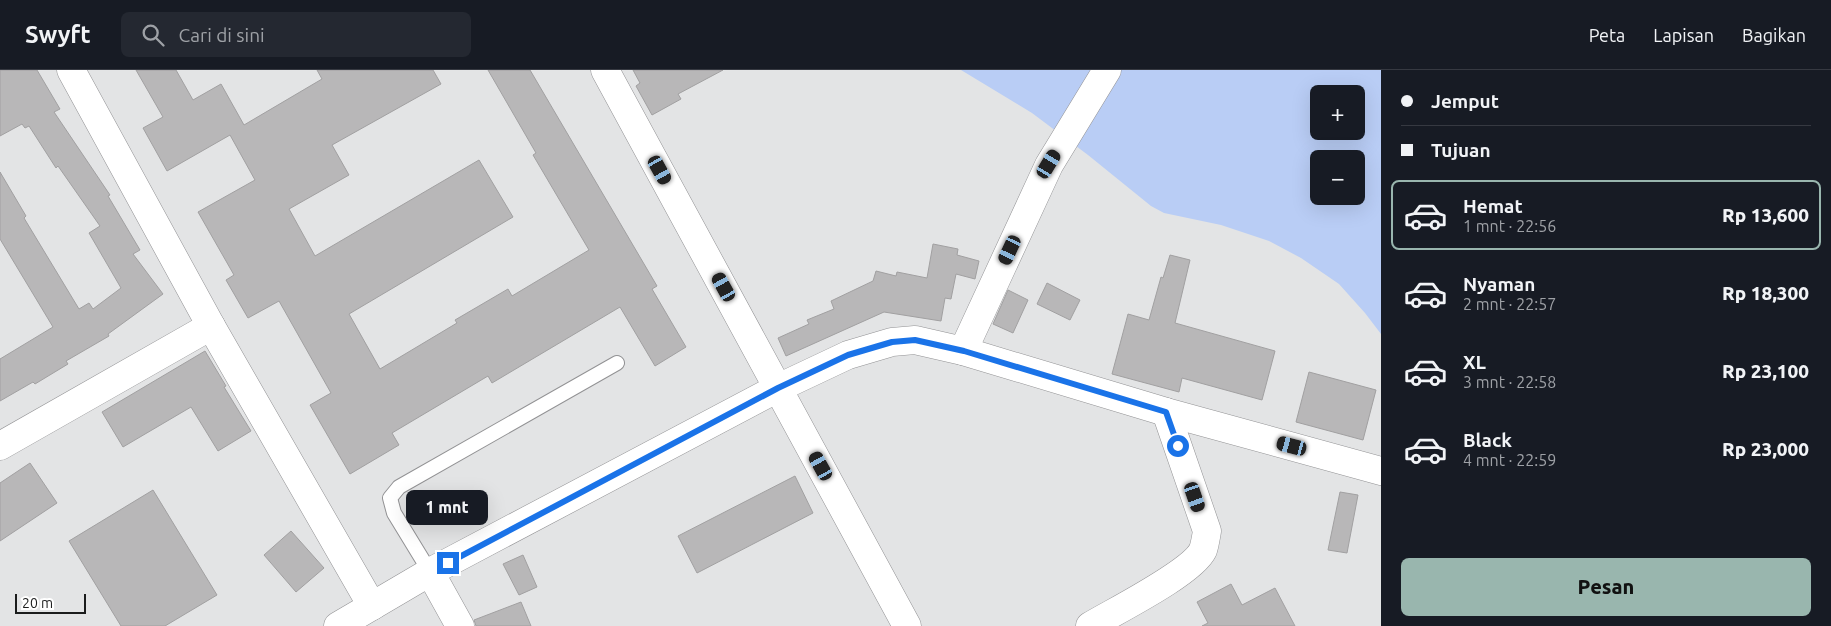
<!DOCTYPE html>
<html lang="id">
<head>
<meta charset="utf-8">
<style>
  :root { --surface:#171b24; --page:#242831; --text:#f1f3f6; --muted:#9ea1a6; --line:#363941; --accent:#99b6ae }
  body { margin:0; font-family:Ubuntu,sans-serif; background:var(--page); color:var(--text); height:100vh; display:flex; flex-direction:column; font-size:19px; white-space:nowrap }
  * { box-sizing:border-box; margin:0 }
  p { font-size:16px; color:var(--muted) }
  .icon { flex:none; width:28px; height:28px; fill:none; stroke:currentColor; stroke-width:2; stroke-linecap:round; stroke-linejoin:round }
  .map { position:relative; flex:1; overflow:hidden }
  .drawer { display:flex; flex-direction:column; background:var(--surface); width:450px }
  .drawer>* { flex:none }
  .banner { display:grid; align-content:center; height:110px; padding:0 20px; background:var(--surface) }
  .tools { position:absolute; left:1310px; top:15px; display:grid; gap:10px }
  .tools a { display:grid; place-items:center; width:55px; height:55px; border-radius:8px; background:var(--surface); box-shadow:0 5px 20px #0002; font-size:25px }
  .scale { position:absolute; left:15px; bottom:12px; width:71px; box-sizing:border-box; padding-left:5px; border:2px solid #1b1c1c; border-top:0; font-size:14px; line-height:18px; white-space:nowrap; color:#1b1c1c; -webkit-text-stroke:4px #fff; paint-order:stroke }
  .end { position:absolute; width:22px; height:22px; margin:-11px; border:6px solid #1a73e8; background:#fff; box-shadow:0 0 0 2px #fff }
  .from { border-radius:50% }
  .bubble { position:absolute; height:35px; border-radius:8px; background:var(--surface); box-shadow:0 5px 20px #0002; font-size:16px; font-weight:800; line-height:35px; text-align:center }
  .car { position:absolute; width:15px; height:30px; margin:-15px -8px; border-radius:6px; box-shadow:0 0 4px 1px #0007; background:linear-gradient(#222 24%,#8ab4d8 0 40%,#222 0 76%,#8ab4d8 0 86%,#222 0) }
  .banner b { display:flex; align-items:center; gap:18px; height:48px; font-size:19px }
  .banner b+b { border-top:1px solid var(--line) }
  .banner i { width:12px; height:12px; background:var(--text) }
  ul { padding:0; list-style:none }
  li { display:flex; align-items:center; gap:15px; height:70px; margin:0 10px 8px; padding:0 10px; border:2px solid transparent; border-radius:8px }
  li div { flex:1 }
  li b { display:block; font-size:19px }
  li em { font-style:normal; font-weight:800 }
  li.active { border-color:var(--accent) }
  li>.icon { width:45px; height:45px; stroke-width:1.5 }
  .action { display:flex; gap:10px; margin-top:auto; padding:10px 20px }
  .action a { flex:1; height:58px; border-radius:8px; background:var(--accent); color:#111; font-size:20px; font-weight:800; line-height:58px; text-align:center }
  header { display:flex; align-items:center; gap:30px; box-sizing:border-box; height:70px; padding:0 25px; background:var(--surface); border-bottom:1px solid var(--line) }
  header strong { font-size:24px }
  nav { display:flex; gap:28px; margin-inline-start:auto; font-size:18px }
  .search { width:350px; height:45px; background:var(--page); display:flex; align-items:center; gap:12px; box-sizing:border-box; padding:0 18px; border-radius:8px; color:var(--muted); font-size:19px }
  main { display:flex; flex:1; min-height:0 }
  .map>svg:first-child { display:block }
</style>
</head>
<body>
<header>
<strong>Swyft</strong>
<div class="search"><svg class="icon" aria-label="search" viewBox="0 0 24 24"><circle cx="10" cy="10" r="6"/><path d="M15 15l6 6"/></svg>Cari di sini</div>
<nav><a>Peta</a><a>Lapisan</a><a>Bagikan</a></nav>
</header>
<main>
<div class="map">
<svg width="1381" height="556" viewBox="0 0 1381 556">
  <rect width="100%" height="100%" fill="#e3e4e5"/>
  <path fill="#b9cdf5" fill-rule="evenodd" d="M961,0H1381V264L1365,243L1339,214L1301,188L1269,171L1221,155L1164,143L1151,136L1088,85L1032,43ZM1319,24H1356V61H1319ZM1319,89H1356V126H1319Z"/>
  <g fill="#b8b7b8" stroke="#a1a0a1">
    <polygon points="0,0 37,0 60,39 54,42 110,125 108,126 140,180 133,184 163,224 108,264 109,266 66,291 68,294 35,314 33,312 0,331 0,289 53,257 0,169 0,102 26,146 24,148 79,239 89,233 93,239 121,218 89,163 100,156 58,96 56,98 29,56 25,58 22,54 0,66"/>
    <polygon points="136,0 176,0 193,30 221,14 244,55 322,9 317,0 433,0 441,14 332,75 349,105 289,139 315,186 479,90 513,147 349,244 380,299 457,253 455,250 508,219 512,226 589,180 533,85 536,83 488,0 530,0 657,216 652,219 686,277 655,296 620,237 492,313 488,306 392,363 399,375 350,404 310,335 331,323 279,231 248,248 226,210 234,205 198,142 255,110 230,65 167,101 143,58 163,47"/>
    <polygon points="633,0 723,0 678,24 681,29 652,45 636,16 640,13"/>
    <polygon points="933,174 958,179 957,185 979,191 975,209 956,204 951,229 945,228 941,251 884,242 786,286 778,268 809,254 807,250 834,239 831,231 873,211 876,201 896,206 897,202 927,208"/>
    <polygon points="1170,185 1190,190 1175,253 1275,281 1262,330 1182,308 1179,322 1112,304 1128,244 1149,250 1161,207 1163,208"/>
    <polygon points="1047,213 1080,230 1070,250 1037,234"/>
    <polygon points="1008,220 1028,230 1013,263 993,254"/>
    <polygon points="205,281 226,316 224,317 251,361 218,381 191,337 123,377 102,342"/>
    <polygon points="1309,302 1376,320 1363,370 1296,352"/>
    <polygon points="30,393 57,433 0,471 0,413"/>
    <polygon points="795,406 813,443 697,503 678,466"/>
    <polygon points="153,420 217,525 165,556 121,556 69,471"/>
    <polygon points="1340,422 1358,425 1347,483 1328,480"/>
    <polygon points="291,461 324,498 296,522 264,485"/>
    <polygon points="523,485 537,517 519,525 503,494"/>
    <polygon points="1231,514 1242,535 1275,518 1295,556 1202,556 1208,553 1197,532"/>
    <polygon points="521,532 531,556 476,556 474,550"/>
  </g>
  <g fill="none" stroke-linecap="round" stroke-linejoin="round">
    <g stroke="#929294" stroke-width="16">
      <polyline id="lane" points="430,502 394,443 390,428 399,417 617,293"/>
    </g>
    <g stroke="#929294" stroke-width="29">
      <g id="street">
        <polyline points="71,0 211,256 372,536"/>
        <polyline points="605,0 907,556"/>
        <polyline points="963,281 1049,95 1107,0"/>
        <polyline points="0,376 211,256"/>
        <polyline points="430,502 460,556"/>
        <polyline points="338,556 430,502 778,318 848,285 892,272 915,270 963,281 1166,342 1381,401"/>
        <path d="M1090,556C1115,541 1192,503 1203,480C1205,474 1206,467 1207,461L1166,342"/>
      </g>
    </g>
    <use href="#lane" stroke="#fff" stroke-width="14"/>
    <use href="#street" stroke="#fff" stroke-width="28"/>
  </g>
  <g fill="none" stroke-linecap="round" stroke-linejoin="round">
    <polyline stroke="#1a73e8" stroke-width="6" points="448,493 778,318 848,285 892,272 915,270 964,281 1166,342 1178,376"/>
  </g>
</svg>
<div class="tools">
<a>+</a>
<a>−</a>
</div>
<div class="scale">20 m</div>
<i class="end from" style="left:1178px;top:376px"></i>
<i class="end" style="left:448px;top:493px"></i>
<div class="bubble" style="left:406px;top:420px;width:82px">1 mnt</div>
<i class="car" style="left:1049px;top:94px;rotate:31deg"></i>
<i class="car" style="left:660px;top:100px;rotate:151deg"></i>
<i class="car" style="left:1010px;top:180px;rotate:205deg"></i>
<i class="car" style="left:724px;top:217px;rotate:331deg"></i>
<i class="car" style="left:1292px;top:376px;rotate:285deg"></i>
<i class="car" style="left:821px;top:396px;rotate:331deg"></i>
<i class="car" style="left:1195px;top:427px;rotate:161deg"></i>
</div>
<section class="drawer">
<div class="banner">
<b><i class="from"></i>Jemput</b>
<b><i></i>Tujuan</b>
</div>
<ul>
<li class="active"><svg class="icon" aria-label="car" viewBox="0 0 24 24"><path d="M5 17H2v-5l4-1 3-4h7l3 4 3 1v5h-3M9 17h6M6 11h13"/><circle cx="7" cy="17" r="2"/><circle cx="17" cy="17" r="2"/></svg><div><b>Hemat</b><p>1 mnt · 22:56</p></div><em>Rp 13,600</em></li>
<li><svg class="icon" aria-label="car" viewBox="0 0 24 24"><path d="M5 17H2v-5l4-1 3-4h7l3 4 3 1v5h-3M9 17h6M6 11h13"/><circle cx="7" cy="17" r="2"/><circle cx="17" cy="17" r="2"/></svg><div><b>Nyaman</b><p>2 mnt · 22:57</p></div><em>Rp 18,300</em></li>
<li><svg class="icon" aria-label="car" viewBox="0 0 24 24"><path d="M5 17H2v-5l4-1 3-4h7l3 4 3 1v5h-3M9 17h6M6 11h13"/><circle cx="7" cy="17" r="2"/><circle cx="17" cy="17" r="2"/></svg><div><b>XL</b><p>3 mnt · 22:58</p></div><em>Rp 23,100</em></li>
<li><svg class="icon" aria-label="car" viewBox="0 0 24 24"><path d="M5 17H2v-5l4-1 3-4h7l3 4 3 1v5h-3M9 17h6M6 11h13"/><circle cx="7" cy="17" r="2"/><circle cx="17" cy="17" r="2"/></svg><div><b>Black</b><p>4 mnt · 22:59</p></div><em>Rp 23,000</em></li>
</ul>
<div class="action"><a>Pesan</a></div>
</section>
</main>
</body>
</html>
